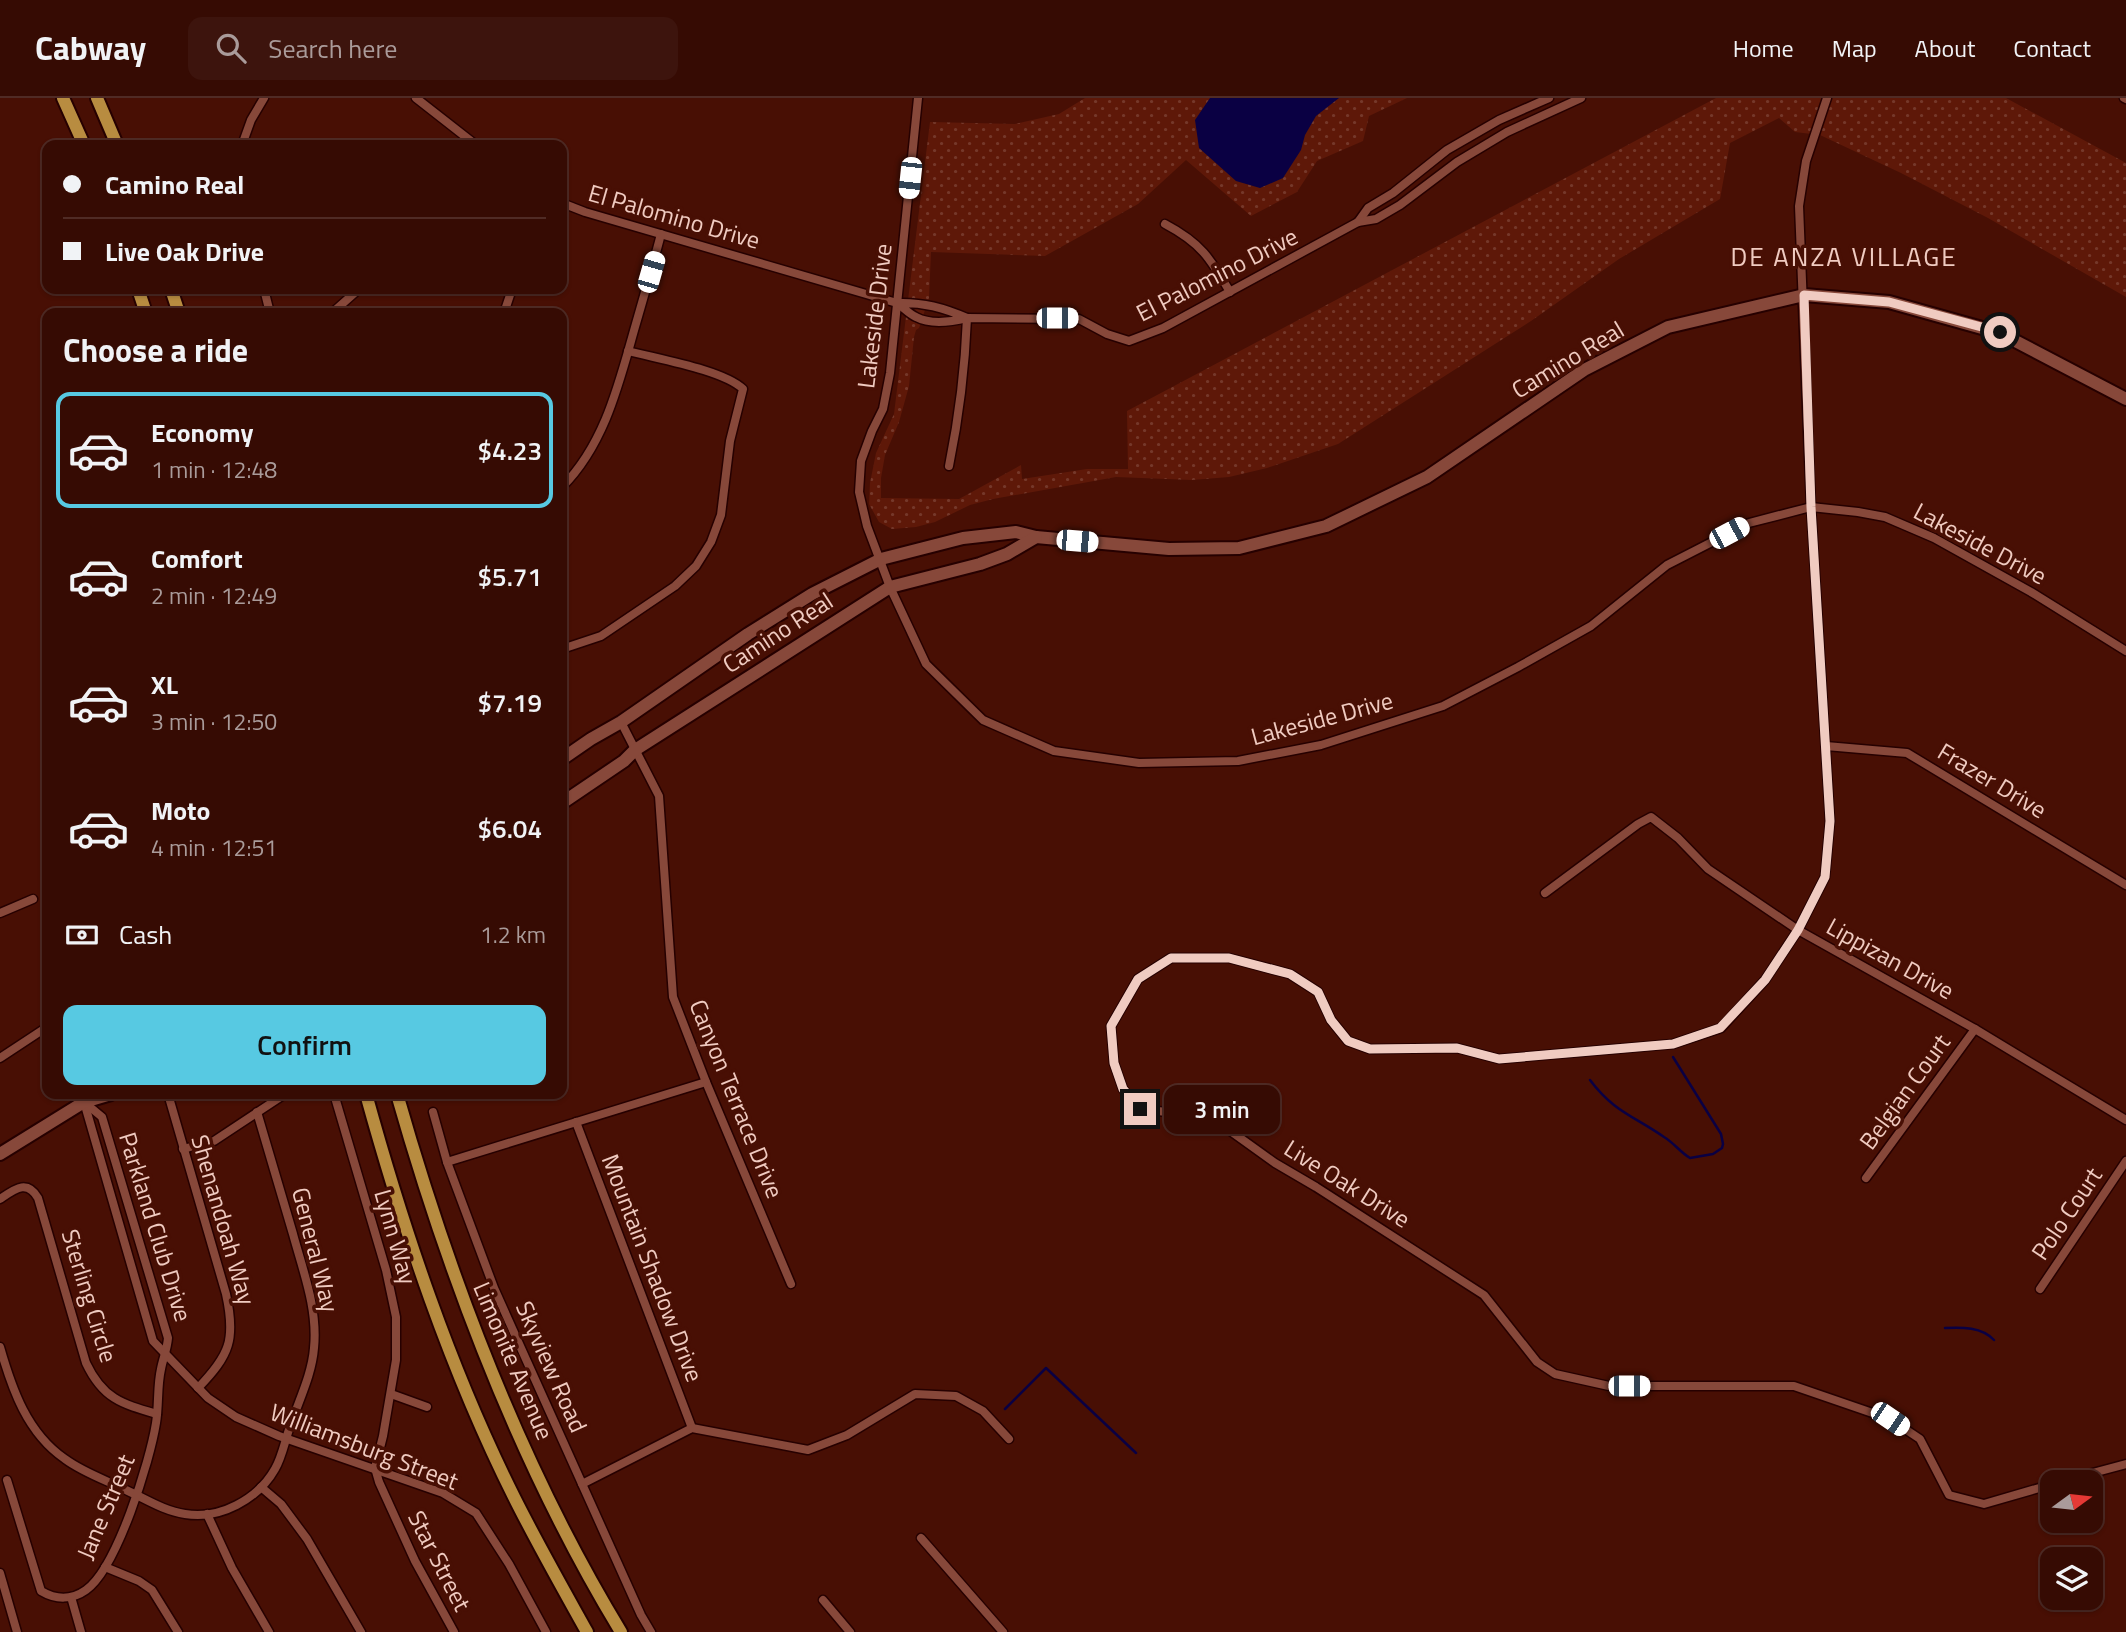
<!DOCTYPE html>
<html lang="en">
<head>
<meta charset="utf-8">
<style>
  :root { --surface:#360b03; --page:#3d140d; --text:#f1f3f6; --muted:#aa9b9a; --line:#502b25; --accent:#57c9e2 }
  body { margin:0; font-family:"Titillium Web",sans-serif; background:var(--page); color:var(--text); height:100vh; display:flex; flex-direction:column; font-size:26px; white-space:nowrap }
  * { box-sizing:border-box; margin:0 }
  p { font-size:23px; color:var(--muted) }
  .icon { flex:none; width:38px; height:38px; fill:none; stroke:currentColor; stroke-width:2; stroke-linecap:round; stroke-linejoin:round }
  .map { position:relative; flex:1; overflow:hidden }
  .side { position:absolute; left:42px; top:210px; width:525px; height:791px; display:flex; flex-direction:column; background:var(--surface); border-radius:14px; box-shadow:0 2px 5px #0004,0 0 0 2px var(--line) }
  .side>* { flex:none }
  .guide { position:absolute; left:42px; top:42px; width:525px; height:154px; border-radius:14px; box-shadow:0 2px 5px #0004,0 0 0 2px var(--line); display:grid; align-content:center; height:154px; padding:0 21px; background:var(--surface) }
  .needle { width:46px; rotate:75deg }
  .buttons { position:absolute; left:2040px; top:1372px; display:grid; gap:14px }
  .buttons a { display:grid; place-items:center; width:63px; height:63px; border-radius:14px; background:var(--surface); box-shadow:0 2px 5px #0004,0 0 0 2px var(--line); font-size:35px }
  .end { position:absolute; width:32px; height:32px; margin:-16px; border:9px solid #f0cbc1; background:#111; box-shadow:0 0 0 4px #111 }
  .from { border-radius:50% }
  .bubble { position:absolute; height:49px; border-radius:14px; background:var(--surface); box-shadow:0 2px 5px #0004,0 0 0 2px var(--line); font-size:23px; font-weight:600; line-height:49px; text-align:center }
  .car { position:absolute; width:21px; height:42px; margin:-21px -10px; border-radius:9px; box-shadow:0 0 5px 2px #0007; background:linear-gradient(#fff 24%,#345 0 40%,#fff 0 76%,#345 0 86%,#fff 0) }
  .guide b { display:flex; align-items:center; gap:24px; height:66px; font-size:26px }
  .guide b+b { border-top:2px solid var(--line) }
  .guide i { width:18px; height:18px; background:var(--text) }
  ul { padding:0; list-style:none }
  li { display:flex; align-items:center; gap:21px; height:116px; margin:0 14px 10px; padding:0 7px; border:4px solid transparent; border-radius:14px }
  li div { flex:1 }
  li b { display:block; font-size:26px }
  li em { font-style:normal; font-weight:600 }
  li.active { border-color:var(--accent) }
  li>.icon { width:63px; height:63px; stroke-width:1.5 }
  h2 { padding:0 21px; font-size:32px; line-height:84px }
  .pay { display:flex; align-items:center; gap:18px; height:77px; padding:0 21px; font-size:26px }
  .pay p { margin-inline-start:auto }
  .action { display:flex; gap:14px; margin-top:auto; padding:14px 21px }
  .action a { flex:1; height:80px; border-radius:14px; background:var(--accent); color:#111; font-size:28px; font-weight:600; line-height:80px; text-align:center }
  header { display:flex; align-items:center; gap:42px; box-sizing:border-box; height:98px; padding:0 35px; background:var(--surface); border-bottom:2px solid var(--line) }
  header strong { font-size:33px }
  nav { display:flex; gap:38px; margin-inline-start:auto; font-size:24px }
  .search { width:490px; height:63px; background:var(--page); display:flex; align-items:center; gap:18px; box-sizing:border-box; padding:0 24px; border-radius:14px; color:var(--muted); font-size:26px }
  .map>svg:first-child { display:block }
</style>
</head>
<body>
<header>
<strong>Cabway</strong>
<div class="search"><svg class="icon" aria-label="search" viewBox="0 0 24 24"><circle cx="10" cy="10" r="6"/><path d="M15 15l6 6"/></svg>Search here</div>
<nav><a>Home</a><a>Map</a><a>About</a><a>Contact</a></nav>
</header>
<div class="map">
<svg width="2126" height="1534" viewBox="0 0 2126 1534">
  <defs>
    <pattern id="grass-dots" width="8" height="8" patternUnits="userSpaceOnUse" patternTransform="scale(1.75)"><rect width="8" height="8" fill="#5e1808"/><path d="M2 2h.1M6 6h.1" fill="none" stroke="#75382a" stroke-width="1.8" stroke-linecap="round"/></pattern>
  </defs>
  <rect width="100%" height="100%" fill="#480f04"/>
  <polygon fill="url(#grass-dots)" points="1085,0 1407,0 1369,18 1363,43 1317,63 1297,94 1251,118 1186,62 1138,106 1045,158 931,154 929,200 919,230 916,232 914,239 909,288 899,324 885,357 881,380 881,400 959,401 1021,367 1022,381 1087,371 1128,371 1127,313 1716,0 2006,0 2126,65 2126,199 1988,120 1901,75 1820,37 1795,34 1779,20 1730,45 1720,101 1619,161 1531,223 1338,346 1267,370 1229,379 1192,382 1116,379 993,401 970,407 935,424 916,429 892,431 879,424 869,406 870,385 876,355 894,316 930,24 1015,26 1059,16"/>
  <polygon fill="#0a0043" points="1210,0 1339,0 1316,18 1305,37 1301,52 1283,80 1260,90 1236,83 1199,50 1195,22"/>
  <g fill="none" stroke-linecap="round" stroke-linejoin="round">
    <g stroke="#0a0043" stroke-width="2.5">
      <path d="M1590,982C1614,1014 1634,1018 1664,1039C1674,1045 1680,1054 1690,1060L1713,1056L1722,1050L1723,1046L1721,1036L1673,959"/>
      <path d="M1945,1230C1962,1229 1982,1229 1994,1242"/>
      <polyline points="1005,1311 1046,1270 1136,1355"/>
    </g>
    <g stroke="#260000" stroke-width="11">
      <g id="street">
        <polyline points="416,0 476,47"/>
        <polyline points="918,0 890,275 883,311 872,333 861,363 859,394 867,428 890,489 926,566 983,622 1054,653 1139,665 1238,663 1321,647 1443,608 1518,569 1591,528 1667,467 1749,425 1811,409 1858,414 1885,419 1934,440 2031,494 2126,553"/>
        <polyline points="1827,0 1806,63 1799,108 1811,409 1830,723 1825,779 1798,832 1765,882 1721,930 1673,946 1499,961 1457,950 1370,951 1348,943 1331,922 1318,894 1290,876 1229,860 1171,860 1138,881 1111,928 1114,965 1123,991 1140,1011 1211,1019 1275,1065 1316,1089 1484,1197 1537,1264 1555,1276 1609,1288 1794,1288 1890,1321 1920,1341 1949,1397 1984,1406 2053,1386"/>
        <polyline points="2124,0 2126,1"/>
        <polyline points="242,47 251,22 264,0"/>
        <path d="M562,105L585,114L897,205C923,204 944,210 967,220C951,224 931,227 916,219C909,216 903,209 897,205"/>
        <polyline points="1358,124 1368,110 1393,95 1447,52 1499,22 1549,0"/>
        <path d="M1165,126C1201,145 1210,160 1230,194"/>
        <polyline points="264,191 270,215"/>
        <polyline points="332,215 359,191"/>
        <polyline points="504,215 512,191"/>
        <path d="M949,368C959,319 965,271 967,220L1079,221L1107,236L1129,243L1163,230L1358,124L1376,121L1400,107L1457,64L1507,34L1581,0"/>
        <path d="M562,389C605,346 619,285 635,229C644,198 653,167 661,136"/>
        <path d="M562,551L601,538L675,488L696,468L711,444L721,417L730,343L743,291C723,272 658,261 628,253"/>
        <polyline points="621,624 659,698 673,899 706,984 791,1186"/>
        <polyline points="1826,648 1907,655 2126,787"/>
        <polyline points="1545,795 1638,726 1651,719 1678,740 1708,771 1798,832 1975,931 2126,1022"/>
        <polyline points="0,815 33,801"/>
        <polyline points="0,960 47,929"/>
        <path d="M168,996L226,1196C236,1241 230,1257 198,1290"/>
        <polyline points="334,996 386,1172 396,1219 396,1262 383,1338 375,1370 379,1384 415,1463 454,1534"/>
        <polyline points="84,1004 153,1243 208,1300 236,1319 279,1338 443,1395 476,1415 509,1466 546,1534"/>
        <polyline points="433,1014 447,1064 494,1190 641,1517 651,1534"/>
        <polyline points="576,1024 692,1330"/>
        <polyline points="183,1051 214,1043 285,996"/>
        <polyline points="447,1064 706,984"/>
        <polyline points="1866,1080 1975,931"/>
        <path d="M0,1101C15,1091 27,1081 38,1100L86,1265C103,1301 122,1306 157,1316"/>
        <polyline points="2040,1191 2126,1063"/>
        <path d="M0,1249C12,1291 27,1335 65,1361C84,1375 106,1382 126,1392C146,1401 164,1413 185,1416C220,1422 258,1401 275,1371C283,1357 285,1341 291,1326C299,1302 312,1276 314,1250C318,1211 303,1173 293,1136C281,1095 269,1055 257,1014"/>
        <polyline points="391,1296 427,1309"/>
        <path d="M7,1382L41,1493C56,1502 72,1502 86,1492C117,1470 150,1363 156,1325C159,1307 157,1288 161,1271C163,1260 167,1252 168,1240L102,1019L84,1004"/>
        <polyline points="2059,1384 2126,1366"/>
        <polyline points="582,1386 692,1330 808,1352 847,1337 915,1296 956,1298 983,1313 1009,1341"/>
        <polyline points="261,1389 281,1406 307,1441 361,1534"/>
        <polyline points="207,1416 232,1470 269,1534"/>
        <polyline points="921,1440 1003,1534"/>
        <polyline points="105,1469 139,1483 152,1492 178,1534"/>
        <polyline points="0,1475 17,1534"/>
        <polyline points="71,1499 81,1534"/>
        <polyline points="823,1502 850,1534"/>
      </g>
    </g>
    <g stroke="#260000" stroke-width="16">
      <g id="secondary">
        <polyline points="562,661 591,641 621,624 748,536 812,496 881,461 963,440 1016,434 1036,439 1169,451 1239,450 1326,428 1427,379 1584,272 1668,229 1804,197 1889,204 2000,235 2126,301"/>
        <polyline points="562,705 624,663 635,652 890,489 980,466 1007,456 1036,439"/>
        <polyline points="0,1056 84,1004 111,996"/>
      </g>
    </g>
    <g stroke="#260000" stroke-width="16">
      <g id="primary">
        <polyline points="63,0 84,47"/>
        <polyline points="97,0 117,47"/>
        <polyline points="138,191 146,215"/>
        <polyline points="171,191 179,215"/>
        <path d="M366,996C404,1133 450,1271 514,1399C537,1445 562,1489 587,1534"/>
        <path d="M397,996C450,1182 520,1368 621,1534"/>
      </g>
    </g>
    <use href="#street" stroke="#87483a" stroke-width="8"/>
    <use href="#secondary" stroke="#87483a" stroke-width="12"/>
    <use href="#primary" stroke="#b88c40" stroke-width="12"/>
  </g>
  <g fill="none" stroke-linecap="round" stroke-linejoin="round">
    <polyline stroke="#f0cbc1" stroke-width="9" points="1140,1011 1123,991 1114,965 1111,928 1138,881 1171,860 1229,860 1290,876 1318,894 1331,922 1348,943 1370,951 1457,950 1499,961 1673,946 1720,930 1765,882 1798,832 1825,779 1830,723 1811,409 1804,197 1889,204 2000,234"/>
  </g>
  <g text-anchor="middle" stroke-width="7" stroke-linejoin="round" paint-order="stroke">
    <g font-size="24" fill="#f0cbc1" stroke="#480f04">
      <text transform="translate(674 119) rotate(16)" y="8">El Palomino Drive</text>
      <text transform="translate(1217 177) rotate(-27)" y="8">El Palomino Drive</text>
      <text transform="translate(875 218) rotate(-83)" y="8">Lakeside Drive</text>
      <text transform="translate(1568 262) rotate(-31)" y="8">Camino Real</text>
      <text transform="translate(1980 446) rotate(28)" y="8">Lakeside Drive</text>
      <text transform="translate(778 535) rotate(-33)" y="8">Camino Real</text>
      <text transform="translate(1322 621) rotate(-15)" y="8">Lakeside Drive</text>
      <text transform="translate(1992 683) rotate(31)" y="8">Frazer Drive</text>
      <text transform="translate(1890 861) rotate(29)" y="8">Lippizan Drive</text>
      <text transform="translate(1905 994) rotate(-54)" y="8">Belgian Court</text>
      <text transform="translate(736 1001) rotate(68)" y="8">Canyon Terrace Drive</text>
      <text transform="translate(1347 1086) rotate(32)" y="8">Live Oak Drive</text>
      <text transform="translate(2067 1116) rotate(-56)" y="8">Polo Court</text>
      <text transform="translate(223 1122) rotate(74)" y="8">Shenandoah Way</text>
      <text transform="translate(155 1129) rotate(73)" y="8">Parkland Club Drive</text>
      <text transform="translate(395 1139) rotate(74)" y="8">Lynn Way</text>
      <text transform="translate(315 1152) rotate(76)" y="8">General Way</text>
      <text transform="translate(652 1170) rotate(69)" y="8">Mountain Shadow Drive</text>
      <text transform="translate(89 1198) rotate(73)" y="8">Sterling Circle</text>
      <text transform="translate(513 1263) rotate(67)" y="8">Limonite Avenue</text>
      <text transform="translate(551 1269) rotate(66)" y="8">Skyview Road</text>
      <text transform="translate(364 1349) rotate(21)" y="8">Williamsburg Street</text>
      <text transform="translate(106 1409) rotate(-67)" y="8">Jane Street</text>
      <text transform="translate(439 1463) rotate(63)" y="8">Star Street</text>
    </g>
    <g font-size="26" letter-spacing="2" fill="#f0cbc1" stroke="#480f04">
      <text x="1844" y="168">DE ANZA VILLAGE</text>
    </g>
  </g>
</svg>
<div class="buttons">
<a><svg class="needle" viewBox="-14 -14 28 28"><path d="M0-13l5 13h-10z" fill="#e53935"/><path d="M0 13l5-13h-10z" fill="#aa9b9a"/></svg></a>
<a><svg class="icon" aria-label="layers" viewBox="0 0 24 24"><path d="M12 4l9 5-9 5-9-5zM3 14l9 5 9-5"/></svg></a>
</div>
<i class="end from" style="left:2000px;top:234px"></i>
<i class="end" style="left:1140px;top:1011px"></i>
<div class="bubble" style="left:1164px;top:987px;width:116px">3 min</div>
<i class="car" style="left:910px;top:80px;rotate:186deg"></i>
<i class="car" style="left:651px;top:174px;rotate:16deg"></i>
<i class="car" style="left:1057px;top:220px;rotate:90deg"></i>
<i class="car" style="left:1729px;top:435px;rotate:62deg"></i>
<i class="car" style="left:1077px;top:443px;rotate:95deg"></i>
<i class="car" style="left:1629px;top:1288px;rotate:90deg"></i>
<i class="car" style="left:1890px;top:1321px;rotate:124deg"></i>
<div class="guide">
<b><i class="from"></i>Camino Real</b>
<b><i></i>Live Oak Drive</b>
</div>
<section class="side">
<h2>Choose a ride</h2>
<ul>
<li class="active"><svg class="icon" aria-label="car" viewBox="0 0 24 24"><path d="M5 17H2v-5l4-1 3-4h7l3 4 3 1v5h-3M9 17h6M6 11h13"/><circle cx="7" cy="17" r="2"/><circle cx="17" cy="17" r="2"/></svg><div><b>Economy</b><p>1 min · 12:48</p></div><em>$4.23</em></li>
<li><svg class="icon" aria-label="car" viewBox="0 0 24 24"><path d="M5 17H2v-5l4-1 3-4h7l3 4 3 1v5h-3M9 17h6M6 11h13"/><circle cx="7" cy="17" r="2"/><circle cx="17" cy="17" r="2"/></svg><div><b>Comfort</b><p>2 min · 12:49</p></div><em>$5.71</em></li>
<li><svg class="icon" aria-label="car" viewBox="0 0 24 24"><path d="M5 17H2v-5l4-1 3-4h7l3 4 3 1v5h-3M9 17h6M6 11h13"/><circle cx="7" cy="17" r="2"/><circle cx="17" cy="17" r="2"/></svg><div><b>XL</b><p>3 min · 12:50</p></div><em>$7.19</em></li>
<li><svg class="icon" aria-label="car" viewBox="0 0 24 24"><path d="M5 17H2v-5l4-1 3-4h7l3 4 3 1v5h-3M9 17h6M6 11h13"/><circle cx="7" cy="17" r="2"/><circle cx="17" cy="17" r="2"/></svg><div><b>Moto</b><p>4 min · 12:51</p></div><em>$6.04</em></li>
</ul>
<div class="pay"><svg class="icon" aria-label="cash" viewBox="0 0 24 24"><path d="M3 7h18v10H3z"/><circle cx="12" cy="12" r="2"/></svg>Cash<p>1.2 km</p></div>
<div class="action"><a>Confirm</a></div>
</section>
</div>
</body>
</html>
